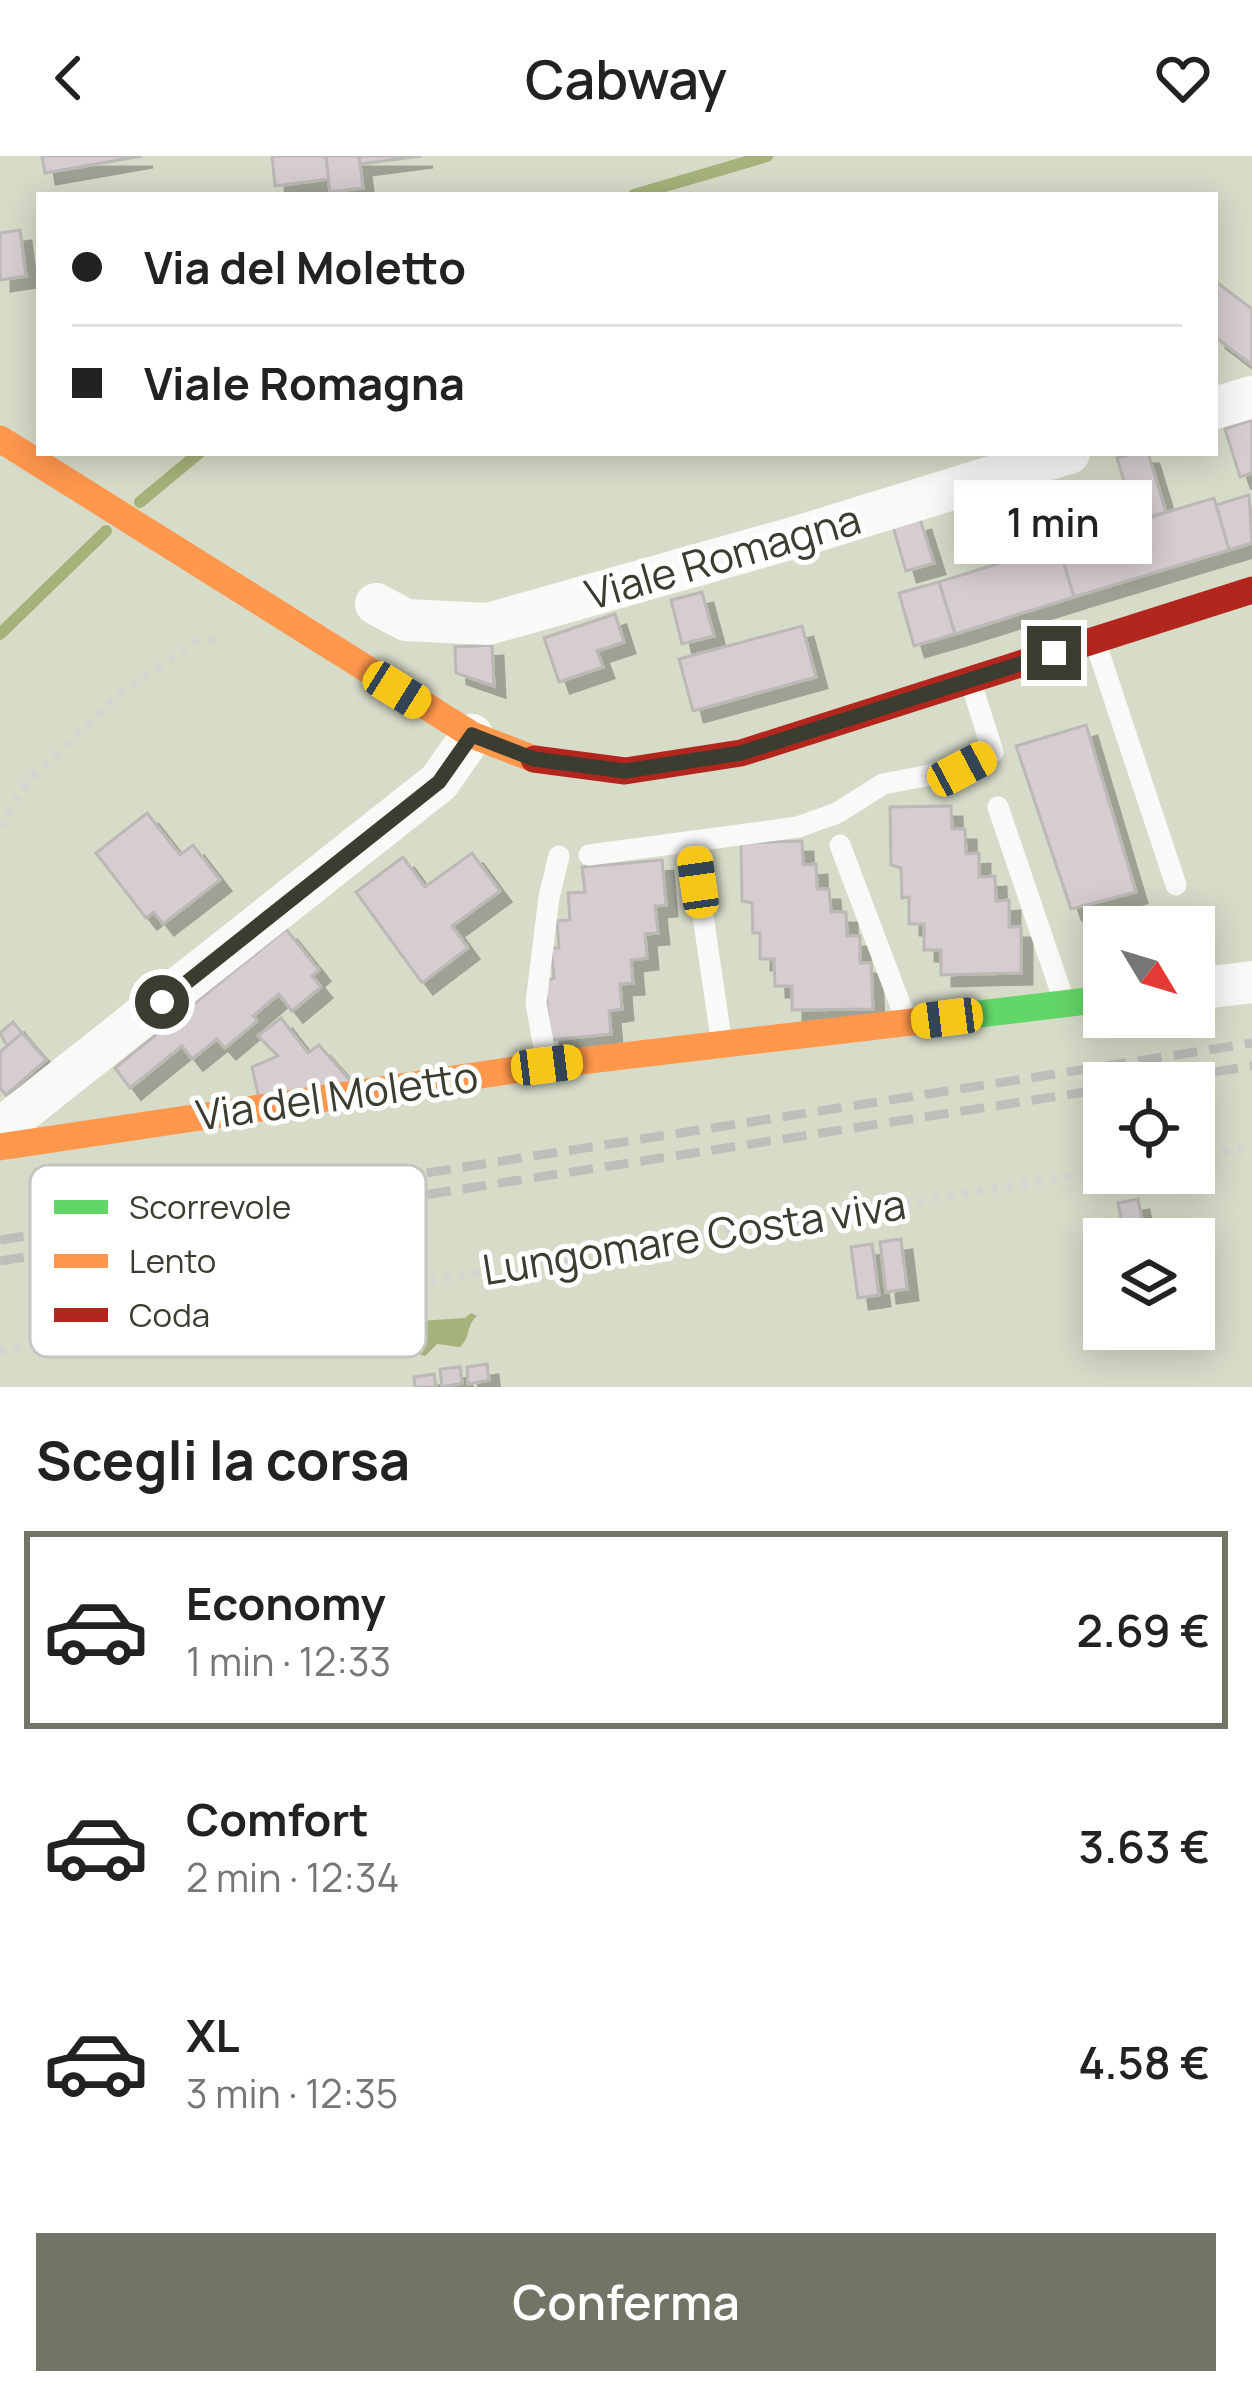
<!DOCTYPE html>
<html lang="it">
<head>
<meta charset="utf-8">
<style>
  :root { --surface:#fff; --page:#f2f2f2; --text:#222; --muted:#767676; --line:#e0e0e0; --accent:#717565 }
  body { margin:0; font-family:Manrope,sans-serif; background:var(--page); color:var(--text); height:100vh; display:flex; flex-direction:column; font-size:45px; white-space:nowrap }
  * { box-sizing:border-box; margin:0 }
  p { font-size:39px; color:var(--muted) }
  .icon { flex:none; width:66px; height:66px; fill:none; stroke:currentColor; stroke-width:2; stroke-linecap:round; stroke-linejoin:round }
  .map { position:relative; height:1231px; overflow:hidden }
  .panel { display:flex; flex-direction:column; background:var(--surface); flex:1 }
  .panel>* { flex:none }
  .guide { position:absolute; left:36px; top:36px; width:1182px; height:264px; border-radius:0px; box-shadow:0 6px 30px #0003; display:grid; align-content:center; height:264px; padding:0 36px; background:var(--surface) }
  .needle { width:78px; rotate:128deg }
  .buttons { position:absolute; left:1083px; top:750px; display:grid; gap:24px }
  .buttons a { display:grid; place-items:center; width:132px; height:132px; border-radius:0px; background:var(--surface); box-shadow:0 6px 30px #0003; font-size:60px }
  .end { position:absolute; width:54px; height:54px; margin:-27px; border:15px solid #3a3d2f; background:#fff; box-shadow:0 0 0 6px #fff }
  .from { border-radius:50% }
  .bubble { position:absolute; height:84px; border-radius:0px; background:var(--surface); box-shadow:0 6px 30px #0003; font-size:39px; font-weight:600; line-height:84px; text-align:center }
  .car { position:absolute; width:36px; height:72px; margin:-36px -18px; border-radius:15px; box-shadow:0 0 9px 3px #0007; background:linear-gradient(#f5c518 24%,#345 0 40%,#f5c518 0 76%,#345 0 86%,#f5c518 0) }
  .guide b { display:flex; align-items:center; gap:42px; height:114px; font-size:45px }
  .guide b+b { border-top:3px solid var(--line) }
  .guide i { width:30px; height:30px; background:var(--text) }
  ul { padding:0; list-style:none }
  li { display:flex; align-items:center; gap:36px; height:198px; margin:0 24px 18px; padding:0 12px; border:6px solid transparent; border-radius:0px }
  li div { flex:1 }
  li b { display:block; font-size:45px }
  li em { font-style:normal; font-weight:600 }
  li.on { border-color:var(--accent) }
  li>.icon { width:108px; height:108px; stroke-width:1.5 }
  h2 { padding:0 36px; font-size:54px; line-height:144px }
  .button { display:flex; gap:24px; margin-top:auto; padding:24px 36px }
  .button a { flex:1; height:138px; border-radius:0px; background:var(--accent); color:#fff; font-size:48px; font-weight:600; line-height:138px; text-align:center }
  header { display:flex; justify-content:space-between; align-items:center; height:156px; padding:0 36px; background:var(--surface); font-size:54px; font-weight:600 }
  .map>svg:first-child { display:block }
</style>
</head>
<body>
<header><svg class="icon" aria-label="back" viewBox="0 0 24 24"><path d="M15 5l-7 7 7 7"/></svg>Cabway<svg class="icon" aria-label="heart" viewBox="0 0 24 24"><path d="M12 20l-8-8c-3-5 5-10 8-4 3-6 11-1 8 4z"/></svg></header>
<div class="map">
<svg width="1252" height="1231" viewBox="0 0 1252 1231">
  <defs>
    <filter id="shadow"><feDropShadow dx="11" dy="11" stdDeviation="0" flood-color="#0004"/></filter>
  </defs>
  <rect width="100%" height="100%" fill="#d7dcc9"/>
  <path fill="#a5b27a" d="M471,1157L477,1160C466,1169 471,1181 460,1191L437,1188L425,1200L412,1196L410,1183L401,1181L398,1175L403,1166L465,1162Z"/>
  <g fill="none" stroke-linecap="round" stroke-linejoin="round">
    <g stroke="#a5b27a" stroke-width="12">
      <polyline points="634,39 767,0"/>
      <polyline points="140,346 199,297"/>
      <polyline points="0,478 106,375"/>
    </g>
  </g>
  <g fill="#d5cdd0" stroke="#bbb8b5" stroke-width="3" filter="url(#shadow)">
    <polygon points="42,0 142,0 45,17"/>
    <polygon points="272,0 326,0 329,23 275,30"/>
    <polygon points="326,0 359,0 363,32 330,36"/>
    <polygon points="359,0 422,0 360,8"/>
    <polygon points="20,74 26,120 0,124 0,77"/>
    <polygon points="1215,125 1252,153 1252,209 1215,181"/>
    <polygon points="1252,264 1252,317 1240,321 1225,273"/>
    <polygon points="1134,297 1148,297 1166,356 1136,365 1117,302"/>
    <polygon points="1037,330 1047,358 1006,370 998,342"/>
    <polygon points="1249,339 1252,387 1229,394 1216,349"/>
    <polygon points="1214,342 1229,394 1074,441 1058,389"/>
    <polygon points="920,363 934,407 906,415 893,371"/>
    <polygon points="1058,389 1074,441 955,478 939,426"/>
    <polygon points="939,426 955,478 914,490 899,437"/>
    <polygon points="702,436 714,480 682,488 671,444"/>
    <polygon points="615,458 624,486 597,495 603,511 559,526 544,482"/>
    <polygon points="802,470 816,521 693,555 679,503"/>
    <polygon points="492,489 494,530 456,517 455,491"/>
    <polygon points="1086,569 1136,736 1071,753 1016,590"/>
    <polygon points="951,650 952,673 965,673 966,698 979,697 979,721 995,720 996,745 1009,744 1009,771 1021,771 1021,817 941,819 941,794 924,794 924,768 909,768 909,741 902,742 901,712 891,709 890,651"/>
    <polygon points="147,657 180,699 193,689 220,724 163,768 154,756 146,762 96,697"/>
    <polygon points="802,685 803,709 816,708 817,733 829,733 831,756 846,756 847,780 860,780 860,807 871,807 873,853 792,854 792,830 775,830 774,803 760,803 760,777 753,777 752,747 742,745 741,687"/>
    <polygon points="472,697 500,735 452,770 468,792 422,827 356,736 403,701 425,731"/>
    <polygon points="662,704 666,749 655,750 658,777 645,778 647,802 631,804 633,827 620,828 622,853 609,855 611,878 550,884 545,826 554,822 551,792 559,792 557,765 570,764 568,737 585,736 582,711"/>
    <polygon points="286,773 319,814 312,820 321,831 292,855 279,838 253,860 257,865 225,892 217,883 192,903 182,890 130,932 115,912"/>
    <polygon points="281,862 308,897 319,889 354,929 259,942 252,911 278,900 258,880"/>
    <polygon points="13,866 22,877 7,890 0,877"/>
    <polygon points="22,877 46,904 6,939 0,932 0,896"/>
    <polygon points="1138,1043 1146,1083 1125,1083 1118,1047"/>
    <polygon points="901,1083 907,1133 886,1136 880,1086"/>
    <polygon points="872,1088 879,1139 858,1142 851,1091"/>
    <polygon points="487,1208 489,1224 468,1228 467,1211"/>
    <polygon points="460,1211 462,1227 442,1231 440,1213"/>
    <polygon points="434,1218 436,1231 415,1231 414,1221"/>
  </g>
  <g fill="none" stroke-linecap="round" stroke-linejoin="round">
    <g stroke="#d4d5d0" stroke-width="8" stroke-dasharray="6 9" stroke-linecap="butt">
      <polyline points="0,671 27,626 122,536 199,484 223,484"/>
      <polyline points="1194,1000 1252,991"/>
      <polyline points="0,1195 1104,1015"/>
    </g>
    <g stroke="#f9faf7" stroke-width="21">
      <polyline points="1097,491 1176,729"/>
      <polyline points="998,651 1063,842"/>
      <polyline points="692,685 721,882"/>
      <polyline points="840,689 905,861"/>
      <polyline points="589,699 798,671 837,657 883,628 962,613 993,596 972,530"/>
      <polyline points="546,903 536,847 549,741 559,700"/>
    </g>
    <g stroke="#f9faf7" stroke-width="42">
      <polyline points="1215,252 1252,241"/>
      <polyline points="376,448 406,464 488,468 800,380 1069,297"/>
      <polyline points="1194,833 1252,826"/>
      <polyline points="0,973 439,626 472,579"/>
    </g>
    <polyline stroke="#63d668" stroke-width="27" points="946,862 1104,843"/>
    <g stroke="#ff974d" stroke-width="27">
      <polyline points="0,283 472,579 534,603"/>
      <polyline points="0,991 547,909 946,862"/>
    </g>
    <polyline stroke="#b3261e" stroke-width="27" points="534,603 625,615 741,597 1252,434"/>
    <g stroke="#bebfba" stroke-width="9" stroke-dasharray="24 12" stroke-linecap="butt">
      <polyline points="1143,927 1252,910"/>
      <polyline points="0,1084 1252,887"/>
      <polyline points="0,1105 1104,933"/>
    </g>
  </g>
  <g fill="none" stroke-linecap="round" stroke-linejoin="round">
    <polyline stroke="#3a3d2f" stroke-width="15" points="162,846 439,626 472,579 534,603 625,615 741,597 1054,497"/>
  </g>
  <g text-anchor="middle" stroke-width="10" stroke-linejoin="round" paint-order="stroke">
    <g font-size="42" fill="#3a3d2f" stroke="#fff">
      <text transform="translate(723 401) rotate(-16)" y="15">Viale Romagna</text>
      <text transform="translate(337 940) rotate(-8)" y="15">Via del Moletto</text>
      <text transform="translate(694 1081) rotate(-9)" y="15">Lungomare Costa viva</text>
    </g>
  </g>
  <rect x="30" y="1009" width="396" height="192" rx="18" fill="#fff" stroke="#c4c5c1" stroke-width="3"/>
  <rect x="54" y="1044" width="54" height="14" fill="#63d668"/>
  <rect x="54" y="1098" width="54" height="14" fill="#ff974d"/>
  <rect x="54" y="1152" width="54" height="14" fill="#b3261e"/>
  <g font-size="33" fill="#3a3d2f">
    <text x="129" y="1063">Scorrevole</text>
    <text x="129" y="1117">Lento</text>
    <text x="129" y="1171">Coda</text>
  </g>
</svg>
<div class="buttons">
<a><svg class="needle" viewBox="-14 -14 28 28"><path d="M0-13l5 13h-10z" fill="#e53935"/><path d="M0 13l5-13h-10z" fill="#767676"/></svg></a>
<a><svg class="icon" aria-label="locate" viewBox="0 0 24 24"><circle cx="12" cy="12" r="6"/><path d="M12 2v4M12 18v4M2 12h4M18 12h4"/></svg></a>
<a><svg class="icon" aria-label="layers" viewBox="0 0 24 24"><path d="M12 4l9 5-9 5-9-5zM3 14l9 5 9-5"/></svg></a>
</div>
<i class="end from" style="left:162px;top:846px"></i>
<i class="end" style="left:1054px;top:497px"></i>
<div class="bubble" style="left:954px;top:324px;width:198px">1 min</div>
<i class="car" style="left:397px;top:534px;rotate:122deg"></i>
<i class="car" style="left:962px;top:613px;rotate:62deg"></i>
<i class="car" style="left:698px;top:726px;rotate:352deg"></i>
<i class="car" style="left:947px;top:862px;rotate:263deg"></i>
<i class="car" style="left:547px;top:909px;rotate:83deg"></i>
<div class="guide">
<b><i class="from"></i>Via del Moletto</b>
<b><i></i>Viale Romagna</b>
</div>
</div>
<section class="panel">
<h2>Scegli la corsa</h2>
<ul>
<li class="on"><svg class="icon" aria-label="car" viewBox="0 0 24 24"><path d="M5 17H2v-5l4-1 3-4h7l3 4 3 1v5h-3M9 17h6M6 11h13"/><circle cx="7" cy="17" r="2"/><circle cx="17" cy="17" r="2"/></svg><div><b>Economy</b><p>1 min · 12:33</p></div><em>2.69 €</em></li>
<li><svg class="icon" aria-label="car" viewBox="0 0 24 24"><path d="M5 17H2v-5l4-1 3-4h7l3 4 3 1v5h-3M9 17h6M6 11h13"/><circle cx="7" cy="17" r="2"/><circle cx="17" cy="17" r="2"/></svg><div><b>Comfort</b><p>2 min · 12:34</p></div><em>3.63 €</em></li>
<li><svg class="icon" aria-label="car" viewBox="0 0 24 24"><path d="M5 17H2v-5l4-1 3-4h7l3 4 3 1v5h-3M9 17h6M6 11h13"/><circle cx="7" cy="17" r="2"/><circle cx="17" cy="17" r="2"/></svg><div><b>XL</b><p>3 min · 12:35</p></div><em>4.58 €</em></li>
</ul>
<div class="button"><a>Conferma</a></div>
</section>
</body>
</html>
